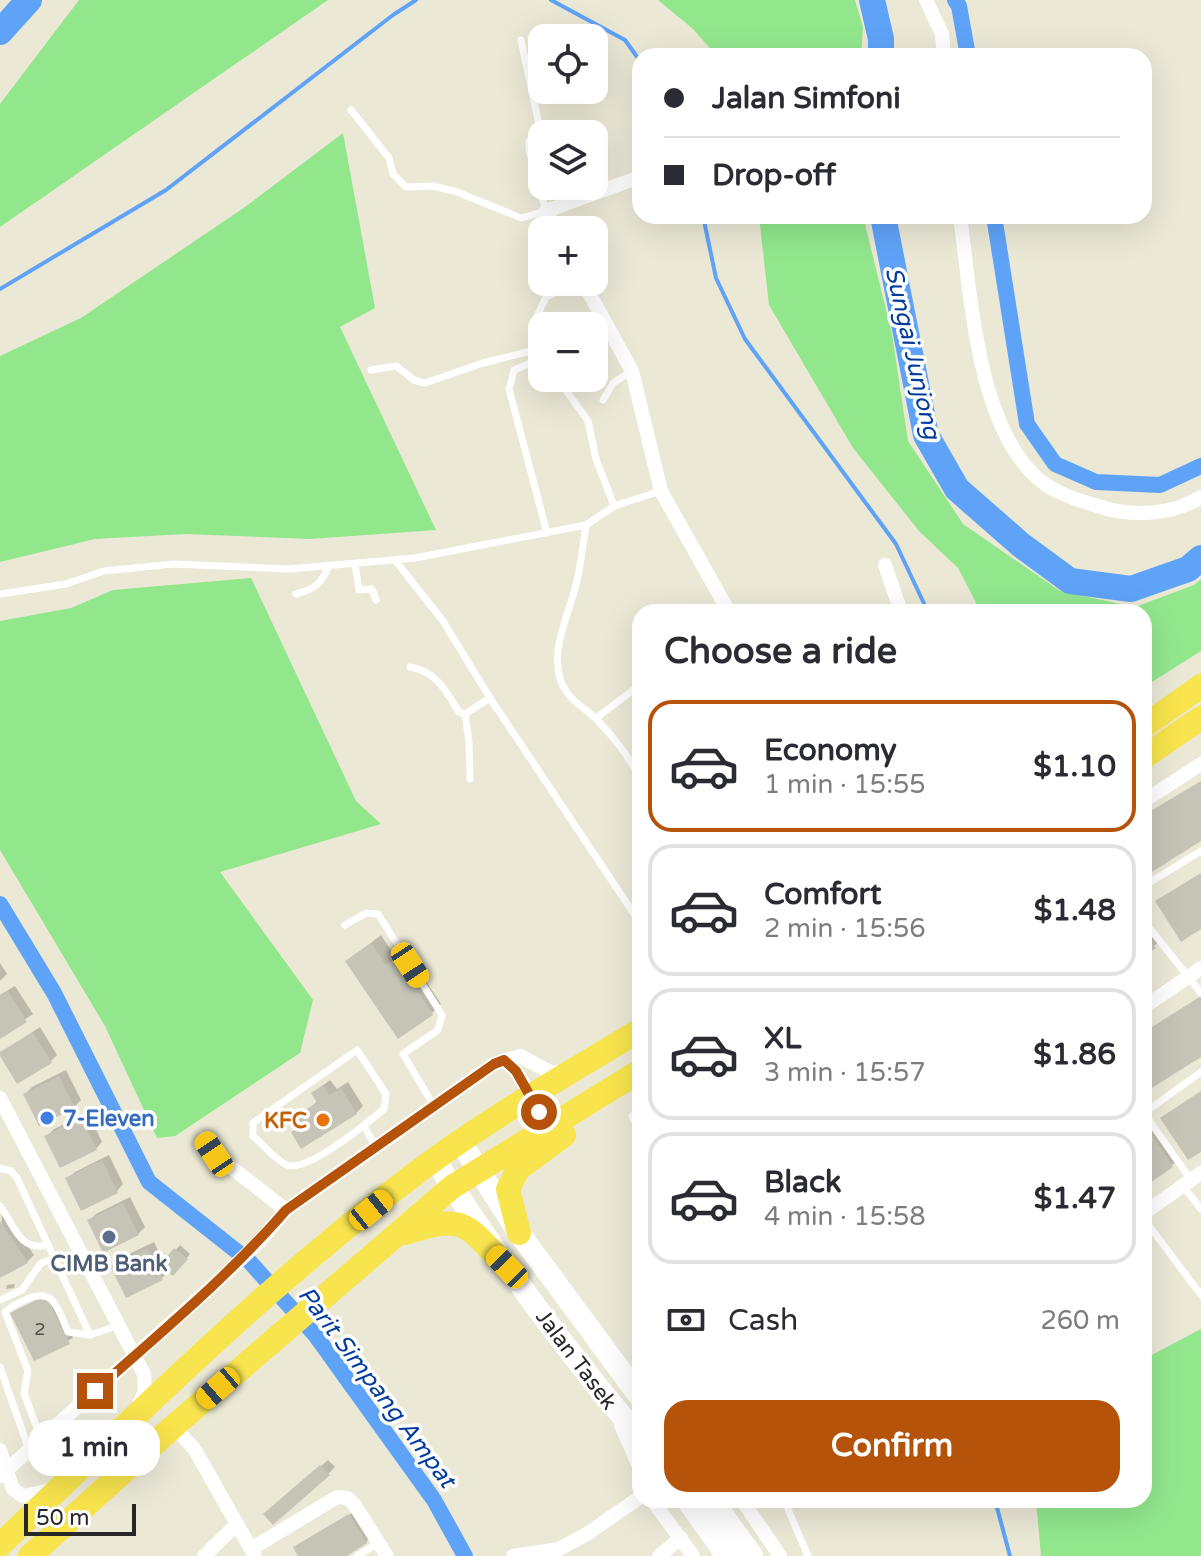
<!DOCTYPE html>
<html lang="en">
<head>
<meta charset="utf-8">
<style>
  :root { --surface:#fff; --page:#f2f2f3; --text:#2b2b33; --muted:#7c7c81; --line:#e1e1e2; --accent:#b45309 }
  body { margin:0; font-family:"Varela Round",sans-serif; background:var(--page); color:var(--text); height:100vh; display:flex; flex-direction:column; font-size:30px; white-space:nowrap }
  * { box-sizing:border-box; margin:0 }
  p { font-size:26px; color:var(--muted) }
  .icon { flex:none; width:44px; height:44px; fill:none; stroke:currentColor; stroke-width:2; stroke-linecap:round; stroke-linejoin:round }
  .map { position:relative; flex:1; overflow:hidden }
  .sheet { position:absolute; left:632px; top:604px; width:520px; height:904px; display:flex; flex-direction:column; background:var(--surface); border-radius:24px; box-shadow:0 8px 32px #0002 }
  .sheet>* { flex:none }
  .top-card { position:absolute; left:632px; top:48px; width:520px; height:176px; border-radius:24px; box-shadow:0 8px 32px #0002; display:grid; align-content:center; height:176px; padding:0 32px; background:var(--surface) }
  .controls { position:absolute; left:528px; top:24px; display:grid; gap:16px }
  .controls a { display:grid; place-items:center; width:80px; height:80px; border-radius:16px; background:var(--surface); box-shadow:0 8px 32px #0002; font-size:40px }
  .scale { position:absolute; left:24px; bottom:20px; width:112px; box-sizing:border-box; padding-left:8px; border:4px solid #272727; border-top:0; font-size:22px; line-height:28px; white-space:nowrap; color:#272727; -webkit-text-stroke:6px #fff; paint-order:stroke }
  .end { position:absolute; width:36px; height:36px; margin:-18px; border:10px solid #b45309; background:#fff; box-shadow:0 0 0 4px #fff }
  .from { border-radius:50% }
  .bubble { position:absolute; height:56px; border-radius:24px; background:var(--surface); box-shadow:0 8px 32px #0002; font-size:26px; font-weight:700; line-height:56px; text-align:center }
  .car { position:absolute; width:24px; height:48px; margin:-24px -12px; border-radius:10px; box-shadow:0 0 6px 2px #0007; background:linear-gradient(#f5c518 24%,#345 0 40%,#f5c518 0 76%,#345 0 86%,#f5c518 0) }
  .top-card b { display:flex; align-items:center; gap:28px; height:76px; font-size:30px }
  .top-card b+b { border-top:2px solid var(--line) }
  .top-card i { width:20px; height:20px; background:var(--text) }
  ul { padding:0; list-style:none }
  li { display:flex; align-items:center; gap:24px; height:132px; margin:0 16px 12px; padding:0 16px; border:4px solid var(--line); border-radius:24px }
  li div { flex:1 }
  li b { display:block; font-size:30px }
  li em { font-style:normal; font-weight:700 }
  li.current { border-color:var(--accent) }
  li>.icon { width:72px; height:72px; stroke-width:1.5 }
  h2 { padding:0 32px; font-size:36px; line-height:96px }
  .pay { display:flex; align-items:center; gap:20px; height:88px; padding:0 32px; font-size:30px }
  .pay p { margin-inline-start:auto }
  .primary-button { display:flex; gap:16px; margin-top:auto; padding:16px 32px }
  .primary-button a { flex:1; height:92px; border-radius:24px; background:var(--accent); color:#fff; font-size:32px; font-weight:700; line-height:92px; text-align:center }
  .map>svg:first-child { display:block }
</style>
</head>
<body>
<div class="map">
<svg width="1201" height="1556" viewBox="0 0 1201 1556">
  <rect width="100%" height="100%" fill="#ebe8d6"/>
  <g fill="#92e78d">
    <polygon points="79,0 328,0 0,227 0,104"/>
    <polygon points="658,0 855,0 863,27 861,56 717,56 693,29"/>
    <polygon points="343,133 375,308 340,327 436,530 310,539 186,534 95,539 0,562 0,356 81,318 245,207"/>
    <polygon points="759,216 863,216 892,334 908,441 963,524 1060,591 1135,607 1194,585 1201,579 1201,651 1144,687 1144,612 981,612 958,568 919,531 853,448 769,305"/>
    <polygon points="251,578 356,801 381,824 220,872 313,1000 300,1053 175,1136 157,1138 105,1026 0,850 0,621 71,608 113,590"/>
    <polygon points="1201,1329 1201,1556 1041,1556 1036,1500 1144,1500 1144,1359"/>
  </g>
  <g fill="#0003">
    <polygon points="1144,924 1159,942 1144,953"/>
    <polygon points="381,935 396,958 406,951 441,1004 432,1013 348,961"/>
    <polygon points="0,963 7,974 0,981"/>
    <polygon points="15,986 33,1014 0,1036 0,995"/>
    <polygon points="40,1027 57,1055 51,1061 1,1053"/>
    <polygon points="66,1070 81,1100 74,1107 25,1094 32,1087"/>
    <polygon points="330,1080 337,1089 348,1082 363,1106 356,1113 293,1132 304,1123 299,1116 318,1101 313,1093"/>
    <polygon points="88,1112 102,1142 96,1149 47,1136 54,1129"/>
    <polygon points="1150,1123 1176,1162 1144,1184 1144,1127"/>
    <polygon points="109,1155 123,1184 117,1191 68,1179 75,1172"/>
    <polygon points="130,1197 145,1227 138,1234 89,1221 96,1214"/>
    <polygon points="2,1208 34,1255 27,1262 0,1275"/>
    <polygon points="154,1242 164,1263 180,1245 190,1254 173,1274 169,1271 162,1278 113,1266 119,1259"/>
    <polygon points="15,1284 14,1288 6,1289 7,1285"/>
    <polygon points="45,1295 53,1298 73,1338 35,1359 13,1314"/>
    <polygon points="328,1460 335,1467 328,1474 273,1508"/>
    <polygon points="354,1512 370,1538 366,1542 343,1556 300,1556 300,1544"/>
  </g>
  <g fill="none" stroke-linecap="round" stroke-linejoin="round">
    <g stroke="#5fa3f8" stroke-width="4">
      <polyline points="551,0 625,40 640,61"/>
      <polyline points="703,216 716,278 745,339 896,544 928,612"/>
      <polyline points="0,289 166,190 393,15 416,0"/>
      <polyline points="995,1500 1010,1556"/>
    </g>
    <g stroke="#5fa3f8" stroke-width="16">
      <polyline points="955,0 959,6 968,56"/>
      <polyline points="994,216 1027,424 1055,464 1096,482 1160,485 1201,466"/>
      <polyline points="0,904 54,993 149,1182 249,1261 316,1336 434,1500 465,1556"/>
    </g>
    <g stroke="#5fa3f8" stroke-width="26">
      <polyline points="872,0 881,39 881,56"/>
      <polyline points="0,32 29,0"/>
      <polyline points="883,216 926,435 957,489 1021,545 1070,581 1131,589 1188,569 1201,558"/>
    </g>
  </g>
  <g fill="#c6c4b7">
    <polygon points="1201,781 1201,841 1144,877 1144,815"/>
    <polygon points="1201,873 1201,929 1181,942 1155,901"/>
    <polygon points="1144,933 1156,948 1144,955"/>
    <polygon points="371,943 386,965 396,959 433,1015 398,1039 345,961"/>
    <polygon points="8,991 27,1022 0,1039 0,996"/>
    <polygon points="1201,996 1201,1057 1144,1093 1144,1032"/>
    <polygon points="33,1032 52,1063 17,1084 0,1056 0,1052"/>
    <polygon points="59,1076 75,1108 39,1126 23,1094"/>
    <polygon points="323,1085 329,1095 341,1088 357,1114 301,1149 291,1132 302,1125 296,1115 317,1103 311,1093"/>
    <polygon points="1201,1091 1201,1152 1188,1160 1160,1118"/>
    <polygon points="81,1118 97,1150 60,1168 44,1136"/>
    <polygon points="1144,1123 1173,1167 1144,1187"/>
    <polygon points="102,1160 118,1193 81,1211 65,1178"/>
    <polygon points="123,1203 139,1235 103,1253 87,1220"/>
    <polygon points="0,1221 28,1263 0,1278"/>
    <polygon points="147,1248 163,1280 126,1298 110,1266"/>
    <polygon points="174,1248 188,1259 173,1276 160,1265"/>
    <polygon points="40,1298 49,1302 70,1344 34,1361 10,1313"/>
    <polygon points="320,1465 330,1475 273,1525 263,1514"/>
    <polygon points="349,1514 367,1543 347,1556 298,1556 293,1547"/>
  </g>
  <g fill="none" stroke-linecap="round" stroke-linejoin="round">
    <g stroke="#fff" stroke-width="7">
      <polyline points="351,110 389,158 393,174 406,187 433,186 457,192 521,218 546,211 529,150 529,141 538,133 539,125 521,40"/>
      <polyline points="537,352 536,318 546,297 579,282"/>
      <polyline points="542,358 514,370 509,389 547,533"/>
      <polyline points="371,370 396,366 414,380 425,383 483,363 535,350"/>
      <polyline points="557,378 588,421 596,459 614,506"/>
      <polyline points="603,400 613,383 632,371"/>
      <path d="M586,525C583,545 581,565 576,585C568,618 545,659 566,691C574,704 587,709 597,720C613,736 631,759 640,779"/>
      <polyline points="395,560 443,621 490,698 640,923"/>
      <polyline points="355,564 359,590 372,589 376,600"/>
      <polyline points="0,594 66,584 104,571 173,564 289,569 415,558 586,525 614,506 661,491"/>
      <path d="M296,594C315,589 321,584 329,566"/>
      <path d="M410,667C436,671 446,691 459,712L465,714L490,698"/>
      <polyline points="465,714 469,742 470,779"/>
      <polyline points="596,718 640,685"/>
      <polyline points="1144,886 1201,851"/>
      <polyline points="1144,921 1201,993"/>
      <polyline points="345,925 366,913 378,914 442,1015 438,1030 403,1054 434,1106"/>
      <path d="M357,1050L386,1094L384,1109C367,1123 307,1173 287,1165C275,1160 263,1144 253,1136V1123Z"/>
      <polyline points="640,1111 632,1116 640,1132"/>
      <polyline points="1144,1113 1191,1180"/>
      <polyline points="1144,1113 1201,1072"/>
      <polyline points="364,1126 376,1147"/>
      <polyline points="0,1168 11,1171 17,1178 90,1335 117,1326"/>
      <polyline points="1183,1186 1201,1209"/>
      <path d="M0,1206C14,1224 19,1252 47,1245"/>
      <polyline points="1144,1219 1201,1295"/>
      <polyline points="0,1300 22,1290 41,1263 53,1259"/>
      <polyline points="0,1367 29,1450"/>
      <path d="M41,1439L24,1393L28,1371L5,1312C11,1306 18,1303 27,1299C55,1287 58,1310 68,1332L90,1335"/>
      <polyline points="784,1500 808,1556"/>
      <polyline points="357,1556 378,1543"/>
    </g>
    <g stroke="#fff" stroke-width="14">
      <polyline points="926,0 942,34 944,56"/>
      <path d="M960,216C971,294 976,419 1035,476C1053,493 1078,500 1101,507C1132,517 1173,515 1201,497"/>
      <polyline points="556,230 546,211 640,177"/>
      <polyline points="583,282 632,371 661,491 729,612"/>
      <polyline points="885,565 901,612"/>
      <polyline points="1144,801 1201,764"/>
      <polyline points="1144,1007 1201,968"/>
      <polyline points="504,1060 516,1071 531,1096"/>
      <polyline points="0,1098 144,1374 145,1390 139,1405"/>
      <polyline points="205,1139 214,1154 286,1210"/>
      <polyline points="1144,1213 1201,1173"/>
      <polyline points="621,1425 640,1469"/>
      <polyline points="174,1426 195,1450 255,1556"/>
      <polyline points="0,1450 13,1489 23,1496 56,1489"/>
      <polyline points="0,1476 219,1280 259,1242 286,1210 494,1064 520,1056 552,1073 567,1071"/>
      <polyline points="652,1500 693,1556"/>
      <polyline points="742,1500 780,1556"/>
      <polyline points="251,1549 337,1497 347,1498 354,1504 387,1556"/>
      <polyline points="204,1556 237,1524"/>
      <polyline points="513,1556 559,1549 587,1534 640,1497"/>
      <polyline points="659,1556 681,1538"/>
    </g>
    <g stroke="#fff" stroke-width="22">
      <polyline points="460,1141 519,1233 640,1397"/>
      <path d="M435,1160C497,1256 565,1351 640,1437"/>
      <polyline points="687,1500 727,1556"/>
      <polyline points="712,1500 752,1556"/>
    </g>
    <g stroke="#f8e44c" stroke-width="24">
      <polyline points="1144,726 1201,686"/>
      <polyline points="1144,757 1201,718"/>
      <path d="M405,1233C466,1213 465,1224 507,1267"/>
      <polyline points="519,1233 508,1189 518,1169 564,1135"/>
      <path d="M0,1545C140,1412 279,1273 435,1159C500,1112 571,1072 640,1030"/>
      <polyline points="30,1556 174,1426 452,1187 640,1071"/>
    </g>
  </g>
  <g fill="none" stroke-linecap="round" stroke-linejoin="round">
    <path stroke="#b45309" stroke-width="10" d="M95,1391C160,1333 228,1277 286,1210L494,1064L504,1060L516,1071L539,1112"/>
  </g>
  <circle fill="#3f7fe0" stroke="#fff" stroke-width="3" cx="47" cy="1118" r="8"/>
  <circle fill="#e8710a" stroke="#fff" stroke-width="3" cx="323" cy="1120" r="8"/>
  <circle fill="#5c6f8a" stroke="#fff" stroke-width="3" cx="109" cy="1237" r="8"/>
  <g text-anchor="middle" stroke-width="7" stroke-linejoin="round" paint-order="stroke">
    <g font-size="18" fill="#4f4e4b">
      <text x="40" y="1335">2</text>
    </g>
    <g font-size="22" font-weight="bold" fill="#366cbe" stroke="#fff" text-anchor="start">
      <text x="63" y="1126">7-Eleven</text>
    </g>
    <g font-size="22" font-weight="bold" fill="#c56008" stroke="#fff" text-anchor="end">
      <text x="307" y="1128">KFC</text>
    </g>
    <g font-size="22" font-weight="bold" fill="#4e5e75" stroke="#fff">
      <text x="109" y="1271">CIMB Bank</text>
    </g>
    <g font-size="22" fill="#272727" stroke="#fff">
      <text transform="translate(577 1359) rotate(53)" y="8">Jalan Tasek</text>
    </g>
    <g font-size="24" font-style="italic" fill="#033c9f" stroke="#fff">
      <text transform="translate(913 353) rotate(77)" y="8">Sungai Junjong</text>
      <text transform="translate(377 1387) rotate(53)" y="8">Parit Simpang Ampat</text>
    </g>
  </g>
</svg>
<div class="controls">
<a><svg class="icon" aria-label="locate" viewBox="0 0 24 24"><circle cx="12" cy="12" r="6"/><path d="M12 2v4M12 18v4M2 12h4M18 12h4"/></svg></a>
<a><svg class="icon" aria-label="layers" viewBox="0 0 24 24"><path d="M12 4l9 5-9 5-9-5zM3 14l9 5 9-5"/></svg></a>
<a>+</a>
<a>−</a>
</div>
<div class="scale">50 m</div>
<i class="end from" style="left:539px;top:1112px"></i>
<i class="end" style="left:95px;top:1391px"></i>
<div class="bubble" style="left:28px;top:1420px;width:132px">1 min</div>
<i class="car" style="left:410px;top:965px;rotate:147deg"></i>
<i class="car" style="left:214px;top:1154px;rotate:326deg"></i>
<i class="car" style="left:371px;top:1210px;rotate:51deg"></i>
<i class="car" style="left:507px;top:1267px;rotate:316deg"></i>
<i class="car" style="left:218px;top:1388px;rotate:229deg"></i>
<div class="top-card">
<b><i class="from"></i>Jalan Simfoni</b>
<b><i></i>Drop-off</b>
</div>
<section class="sheet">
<h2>Choose a ride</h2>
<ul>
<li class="current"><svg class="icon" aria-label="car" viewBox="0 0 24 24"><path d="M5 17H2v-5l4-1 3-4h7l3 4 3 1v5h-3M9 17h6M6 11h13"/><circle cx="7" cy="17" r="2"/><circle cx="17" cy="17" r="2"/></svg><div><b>Economy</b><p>1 min · 15:55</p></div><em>$1.10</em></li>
<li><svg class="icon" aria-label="car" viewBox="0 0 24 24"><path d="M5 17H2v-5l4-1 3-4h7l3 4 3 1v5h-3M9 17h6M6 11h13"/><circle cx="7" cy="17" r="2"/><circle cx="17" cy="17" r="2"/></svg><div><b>Comfort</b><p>2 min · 15:56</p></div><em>$1.48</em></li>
<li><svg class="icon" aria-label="car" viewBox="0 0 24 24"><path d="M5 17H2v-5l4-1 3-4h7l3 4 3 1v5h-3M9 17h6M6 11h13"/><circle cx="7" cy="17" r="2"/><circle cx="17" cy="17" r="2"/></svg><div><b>XL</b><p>3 min · 15:57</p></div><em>$1.86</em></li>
<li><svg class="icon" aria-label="car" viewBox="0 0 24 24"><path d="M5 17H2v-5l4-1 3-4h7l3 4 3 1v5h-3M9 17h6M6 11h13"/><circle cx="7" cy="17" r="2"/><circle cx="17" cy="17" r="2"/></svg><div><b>Black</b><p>4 min · 15:58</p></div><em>$1.47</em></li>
</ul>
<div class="pay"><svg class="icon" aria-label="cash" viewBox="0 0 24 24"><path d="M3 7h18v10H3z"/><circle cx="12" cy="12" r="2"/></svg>Cash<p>260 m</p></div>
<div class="primary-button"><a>Confirm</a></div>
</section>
</div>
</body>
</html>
